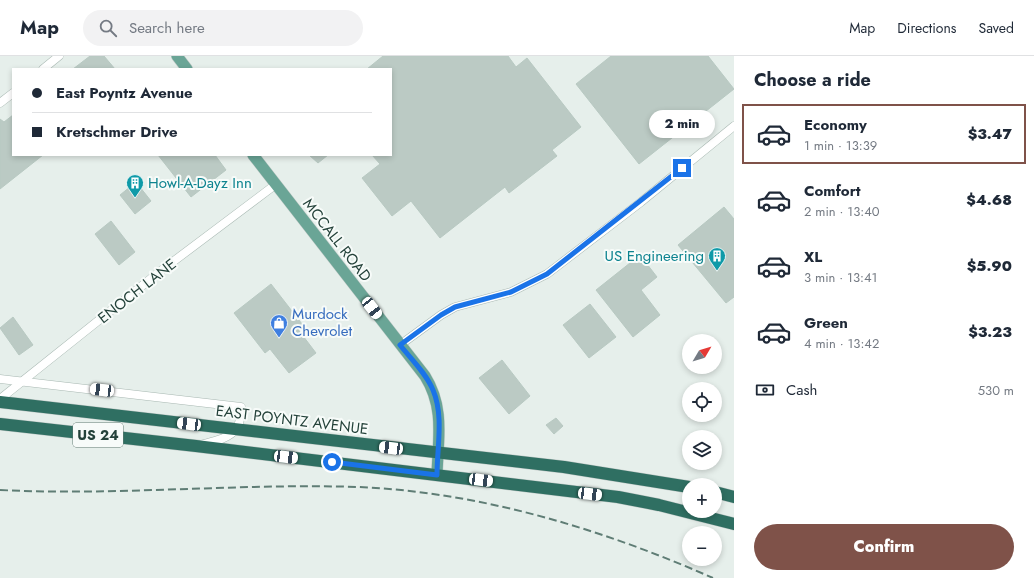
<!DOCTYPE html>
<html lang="en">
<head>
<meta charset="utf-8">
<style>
  :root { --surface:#fff; --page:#f2f2f3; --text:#1f2937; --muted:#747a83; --line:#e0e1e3; --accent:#7f5249 }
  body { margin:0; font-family:Jost,sans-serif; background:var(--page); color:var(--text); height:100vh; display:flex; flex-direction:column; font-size:15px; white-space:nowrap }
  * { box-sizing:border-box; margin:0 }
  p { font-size:13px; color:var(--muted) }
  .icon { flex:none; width:22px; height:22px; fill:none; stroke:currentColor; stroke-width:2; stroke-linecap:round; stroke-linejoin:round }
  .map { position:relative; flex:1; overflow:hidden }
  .details { display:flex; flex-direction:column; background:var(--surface); width:300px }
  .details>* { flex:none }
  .top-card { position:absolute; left:12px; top:12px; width:380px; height:88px; border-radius:0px; box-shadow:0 2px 6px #0003; display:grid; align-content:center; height:88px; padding:0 20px; background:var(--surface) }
  .needle { width:26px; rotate:52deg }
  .tools { position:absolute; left:682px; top:278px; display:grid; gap:8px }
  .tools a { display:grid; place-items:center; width:40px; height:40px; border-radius:50%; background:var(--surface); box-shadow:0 2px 6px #0003; font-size:20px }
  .end { position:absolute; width:18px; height:18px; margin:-9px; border:5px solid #1a73e8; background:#fff; box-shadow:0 0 0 2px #fff }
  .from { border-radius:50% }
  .bubble { position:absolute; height:28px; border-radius:14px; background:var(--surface); box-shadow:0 2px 6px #0003; font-size:13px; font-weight:800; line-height:28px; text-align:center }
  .car { position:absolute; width:12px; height:24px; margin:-12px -6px; border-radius:5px; box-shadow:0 0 3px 1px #0007; background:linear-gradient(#fff 24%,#345 0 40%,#fff 0 76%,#345 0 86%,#fff 0) }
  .top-card b { display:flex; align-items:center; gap:14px; height:38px; font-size:15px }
  .top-card b+b { border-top:1px solid var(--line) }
  .top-card i { width:10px; height:10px; background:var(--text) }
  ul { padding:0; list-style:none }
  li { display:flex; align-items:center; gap:12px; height:60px; margin:0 8px 6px; padding:0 12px; border:2px solid transparent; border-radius:0px }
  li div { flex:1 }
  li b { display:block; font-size:15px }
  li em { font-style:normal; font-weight:800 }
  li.on { border-color:var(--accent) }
  li>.icon { width:36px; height:36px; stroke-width:1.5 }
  h2 { padding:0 20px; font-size:18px; line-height:48px }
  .pay { display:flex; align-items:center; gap:10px; height:44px; padding:0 20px; font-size:15px }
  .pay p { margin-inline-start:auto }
  .action { display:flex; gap:8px; margin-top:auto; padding:8px 20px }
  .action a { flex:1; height:46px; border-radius:24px; background:var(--accent); color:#fff; font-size:16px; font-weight:800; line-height:46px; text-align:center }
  header { display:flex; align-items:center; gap:24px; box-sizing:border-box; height:56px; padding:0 20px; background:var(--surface); border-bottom:1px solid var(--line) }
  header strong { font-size:19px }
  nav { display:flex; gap:22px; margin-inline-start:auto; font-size:14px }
  .search { width:280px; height:36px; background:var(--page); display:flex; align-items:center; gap:10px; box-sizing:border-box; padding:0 14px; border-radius:22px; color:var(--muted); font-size:15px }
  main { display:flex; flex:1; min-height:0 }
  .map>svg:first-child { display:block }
</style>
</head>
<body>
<header>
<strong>Map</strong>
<div class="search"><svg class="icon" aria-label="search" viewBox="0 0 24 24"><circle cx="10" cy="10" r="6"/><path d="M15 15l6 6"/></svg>Search here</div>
<nav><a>Map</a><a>Directions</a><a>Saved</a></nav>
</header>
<main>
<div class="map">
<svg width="734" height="522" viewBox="0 0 734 522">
  <rect width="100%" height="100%" fill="#e6efeb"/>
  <g fill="#bbcac4" stroke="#b8c9c2">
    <polygon points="90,0 104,0 115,13 73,13"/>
    <polygon points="383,0 508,0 516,11 527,2 581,71 552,94 557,100 509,137 505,131 440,182 411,145 392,160 362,122 380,108 372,99 391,99 391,13 367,13"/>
    <polygon points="611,0 708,0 734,33 639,108 576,28"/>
    <polygon points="13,59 13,99 43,99 0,133 0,63 4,66"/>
    <polygon points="158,99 215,99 226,114 191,141"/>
    <polygon points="309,99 328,99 318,107"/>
    <polygon points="136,126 151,145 135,158 120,139"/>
    <polygon points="724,151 734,163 734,241 726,247 678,189"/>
    <polygon points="111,165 135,196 119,209 95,178"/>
    <polygon points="640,199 657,221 641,234 660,259 633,281 596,234"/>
    <polygon points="271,228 302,268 297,272 316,297 289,317 270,293 265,297 234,257"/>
    <polygon points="590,248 616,281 589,302 563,269"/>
    <polygon points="13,261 33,289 19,299 0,272"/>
    <polygon points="502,304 530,340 509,358 479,322"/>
    <polygon points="556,362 563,370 554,378 546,369"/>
  </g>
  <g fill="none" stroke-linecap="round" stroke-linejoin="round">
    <g stroke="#a8b8b2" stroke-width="9">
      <g id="minor">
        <polyline points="43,13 59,0"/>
        <polyline points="0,47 13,37"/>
        <polyline points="400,289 441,259 455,251 511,236 547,218 641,146 734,70"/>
        <path d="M0,323L241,351C240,358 241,368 236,373C229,383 211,386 200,389"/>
        <polyline points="0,343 158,217 275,129"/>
      </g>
    </g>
    <g stroke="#c2cac8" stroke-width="12">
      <g id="major">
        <polyline points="177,0 187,13"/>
        <path d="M253,99L425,320C445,352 438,383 437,419"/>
      </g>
    </g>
    <g stroke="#c2cac8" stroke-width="13">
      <g id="highway">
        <polyline points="0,346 564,411 689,431"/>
        <polyline points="0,368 196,390 618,441 659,449 734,468"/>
        <polyline points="715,436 734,441"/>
      </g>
    </g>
    <use href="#minor" stroke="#fff" stroke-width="8"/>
    <use href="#major" stroke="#6aa596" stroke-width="11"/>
    <use href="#highway" stroke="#2f6f62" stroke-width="12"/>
    <path stroke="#5f7d75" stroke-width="2" stroke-dasharray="8 4" stroke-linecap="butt" d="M0,434C119,440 239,427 358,431C480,436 602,473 713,522"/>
  </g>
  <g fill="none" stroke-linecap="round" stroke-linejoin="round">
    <path stroke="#1a73e8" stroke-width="5" d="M332,406L437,419C437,391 444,360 433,334C426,317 411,303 400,289L441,259L455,251L511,236L547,218L682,112"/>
  </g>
  <defs>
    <g id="building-pin" transform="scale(0.9)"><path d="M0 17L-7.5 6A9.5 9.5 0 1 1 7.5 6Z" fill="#0f9aa8" stroke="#f7fbf9"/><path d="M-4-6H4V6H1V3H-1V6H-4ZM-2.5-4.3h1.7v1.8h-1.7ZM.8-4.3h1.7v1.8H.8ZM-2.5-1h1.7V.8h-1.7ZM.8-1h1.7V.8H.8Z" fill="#fff"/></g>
    <g id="shop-pin" transform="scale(0.9)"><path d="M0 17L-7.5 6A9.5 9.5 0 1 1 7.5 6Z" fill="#3f7fe0" stroke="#f7fbf9"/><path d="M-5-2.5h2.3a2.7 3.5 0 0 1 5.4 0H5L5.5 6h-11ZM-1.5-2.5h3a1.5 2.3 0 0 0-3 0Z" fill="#fff"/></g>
  </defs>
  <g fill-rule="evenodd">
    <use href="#building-pin" x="135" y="127"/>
    <use href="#building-pin" x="717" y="200"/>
    <use href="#shop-pin" x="279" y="267"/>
  </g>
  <g text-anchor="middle" stroke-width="4" stroke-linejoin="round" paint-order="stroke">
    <rect fill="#f7fbf9" stroke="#637a73" stroke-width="1" x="73" y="367" width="50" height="24" rx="3"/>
    <g font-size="14" font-weight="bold" fill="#24423a">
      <text x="98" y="384">US 24</text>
    </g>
    <g font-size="15" fill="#0d838f" stroke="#f7fbf9" text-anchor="start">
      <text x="148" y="132">Howl-A-Dayz Inn</text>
      <text x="704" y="205" text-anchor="end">US Engineering</text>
    </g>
    <g font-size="15" fill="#24423a" stroke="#f7fbf9">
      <text transform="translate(337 184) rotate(52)" y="5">MCCALL ROAD</text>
      <text transform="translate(137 235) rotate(-38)" y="5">ENOCH LANE</text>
      <text transform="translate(292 364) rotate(7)" y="5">EAST POYNTZ AVENUE</text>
    </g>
    <g font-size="15" fill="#366cbe" stroke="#f7fbf9" text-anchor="start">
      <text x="292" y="263">Murdock<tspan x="292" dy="17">Chevrolet</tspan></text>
    </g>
  </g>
</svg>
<div class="tools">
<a><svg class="needle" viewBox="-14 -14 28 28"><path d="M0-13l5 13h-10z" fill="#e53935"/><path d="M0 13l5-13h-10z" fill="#747a83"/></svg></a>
<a><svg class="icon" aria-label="locate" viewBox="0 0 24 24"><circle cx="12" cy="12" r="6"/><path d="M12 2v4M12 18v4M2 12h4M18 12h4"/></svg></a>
<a><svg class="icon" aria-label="layers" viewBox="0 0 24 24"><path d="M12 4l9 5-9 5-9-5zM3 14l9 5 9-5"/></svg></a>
<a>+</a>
<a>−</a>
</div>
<i class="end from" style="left:332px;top:406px"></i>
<i class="end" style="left:682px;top:112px"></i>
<div class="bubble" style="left:649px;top:54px;width:66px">2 min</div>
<i class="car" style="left:372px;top:252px;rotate:142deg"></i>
<i class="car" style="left:102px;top:334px;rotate:277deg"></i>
<i class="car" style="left:189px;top:368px;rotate:277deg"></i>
<i class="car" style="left:391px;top:392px;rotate:277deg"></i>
<i class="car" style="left:286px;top:401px;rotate:97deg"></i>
<i class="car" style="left:481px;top:424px;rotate:97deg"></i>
<i class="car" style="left:590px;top:438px;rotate:97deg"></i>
<div class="top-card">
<b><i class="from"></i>East Poyntz Avenue</b>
<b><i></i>Kretschmer Drive</b>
</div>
</div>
<section class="details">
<h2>Choose a ride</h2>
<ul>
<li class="on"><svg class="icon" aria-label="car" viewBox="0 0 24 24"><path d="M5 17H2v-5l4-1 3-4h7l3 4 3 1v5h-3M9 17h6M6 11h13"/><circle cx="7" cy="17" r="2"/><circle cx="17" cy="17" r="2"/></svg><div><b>Economy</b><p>1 min · 13:39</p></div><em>$3.47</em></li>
<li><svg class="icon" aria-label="car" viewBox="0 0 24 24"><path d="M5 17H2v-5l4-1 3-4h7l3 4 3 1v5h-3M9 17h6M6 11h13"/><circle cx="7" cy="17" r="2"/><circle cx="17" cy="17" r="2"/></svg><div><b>Comfort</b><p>2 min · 13:40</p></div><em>$4.68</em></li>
<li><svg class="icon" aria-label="car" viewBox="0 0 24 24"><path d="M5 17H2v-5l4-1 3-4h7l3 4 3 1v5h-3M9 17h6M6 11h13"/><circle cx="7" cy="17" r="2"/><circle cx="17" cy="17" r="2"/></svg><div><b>XL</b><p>3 min · 13:41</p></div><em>$5.90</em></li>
<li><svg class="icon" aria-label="car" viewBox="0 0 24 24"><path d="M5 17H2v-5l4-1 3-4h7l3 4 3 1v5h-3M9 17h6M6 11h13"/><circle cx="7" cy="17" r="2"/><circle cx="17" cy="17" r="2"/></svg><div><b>Green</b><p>4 min · 13:42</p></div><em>$3.23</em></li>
</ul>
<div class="pay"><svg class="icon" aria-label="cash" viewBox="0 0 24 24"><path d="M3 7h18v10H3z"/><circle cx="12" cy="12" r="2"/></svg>Cash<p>530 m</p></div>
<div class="action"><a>Confirm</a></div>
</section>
</main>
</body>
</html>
